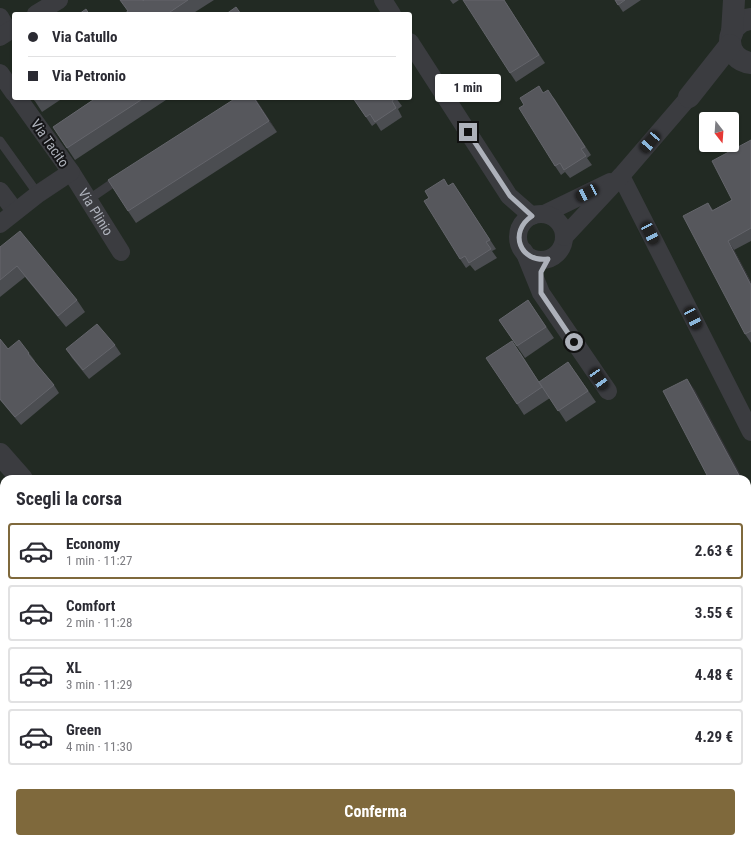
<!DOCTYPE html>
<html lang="it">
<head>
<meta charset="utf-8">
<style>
  :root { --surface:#fff; --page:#f2f2f3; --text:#2b2b33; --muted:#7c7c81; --line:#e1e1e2; --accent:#7f693c }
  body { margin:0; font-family:"Roboto Condensed",sans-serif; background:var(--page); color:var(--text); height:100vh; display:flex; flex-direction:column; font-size:15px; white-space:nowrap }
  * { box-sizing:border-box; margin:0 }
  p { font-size:13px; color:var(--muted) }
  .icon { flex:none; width:22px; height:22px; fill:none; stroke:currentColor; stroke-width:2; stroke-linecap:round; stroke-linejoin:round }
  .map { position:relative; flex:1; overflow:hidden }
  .drawer { position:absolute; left:0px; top:475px; width:751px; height:368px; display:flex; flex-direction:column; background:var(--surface); border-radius:12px 12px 0 0; box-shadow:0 1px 3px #0004 }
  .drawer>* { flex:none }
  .banner { position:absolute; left:12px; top:12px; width:400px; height:88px; border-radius:4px; box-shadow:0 1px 3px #0004; display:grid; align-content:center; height:88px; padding:0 16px; background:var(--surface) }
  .needle { width:26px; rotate:163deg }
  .fabs { position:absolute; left:699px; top:112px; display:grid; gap:8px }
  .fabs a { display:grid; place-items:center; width:40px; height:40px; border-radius:4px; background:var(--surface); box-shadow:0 1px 3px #0004; font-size:20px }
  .end { position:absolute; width:18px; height:18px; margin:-9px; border:5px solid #adb1ba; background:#111; box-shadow:0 0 0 2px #111 }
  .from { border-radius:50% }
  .bubble { position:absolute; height:28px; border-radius:4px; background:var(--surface); box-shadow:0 1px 3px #0004; font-size:13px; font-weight:700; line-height:28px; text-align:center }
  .car { position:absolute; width:12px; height:24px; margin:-12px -6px; border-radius:5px; box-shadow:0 0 3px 1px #0007; background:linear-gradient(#222 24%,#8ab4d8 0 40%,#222 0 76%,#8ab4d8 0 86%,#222 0) }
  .banner b { display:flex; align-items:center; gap:14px; height:38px; font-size:15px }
  .banner b+b { border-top:1px solid var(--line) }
  .banner i { width:10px; height:10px; background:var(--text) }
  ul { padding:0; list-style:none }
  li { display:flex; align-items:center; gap:12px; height:56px; margin:0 8px 6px; padding:0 8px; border:2px solid var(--line); border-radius:4px }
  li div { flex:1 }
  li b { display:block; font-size:15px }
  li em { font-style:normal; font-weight:700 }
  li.active { border-color:var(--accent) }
  li>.icon { width:36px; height:36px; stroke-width:1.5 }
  h2 { padding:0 16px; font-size:18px; line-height:48px }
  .action { display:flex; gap:8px; margin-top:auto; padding:8px 16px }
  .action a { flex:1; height:46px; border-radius:4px; background:var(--accent); color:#fff; font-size:16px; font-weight:700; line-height:46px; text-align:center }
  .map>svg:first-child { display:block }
</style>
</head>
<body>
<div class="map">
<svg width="751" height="843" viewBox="0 0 751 843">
  <rect width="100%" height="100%" fill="#1a1a1c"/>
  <path fill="#222a23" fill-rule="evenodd" d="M0,0H751V843H0ZM14,14H410V98H14ZM706,119H732V145H706ZM4,479H747V839H4Z"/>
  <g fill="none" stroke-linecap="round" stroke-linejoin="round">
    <polyline stroke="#414347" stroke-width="2.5" stroke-dasharray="2 3" stroke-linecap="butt" points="239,843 243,839"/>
    <g stroke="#3b3c40" stroke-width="9">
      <polyline points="0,141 38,194"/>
      <polyline points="88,200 120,178"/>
    </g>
    <g stroke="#3b3c40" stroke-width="18">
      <polyline points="383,0 392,14"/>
      <polyline points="36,14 59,0"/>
      <polyline points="0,17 8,31"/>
      <polyline points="0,37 14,28"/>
      <polyline points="410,42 509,196 532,216"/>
      <polyline points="0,73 14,93"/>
      <path id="s1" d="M71,172L121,252"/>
      <polyline points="621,176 751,432"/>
      <polyline points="0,191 15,211"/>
      <polyline points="544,214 610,182"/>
      <circle cx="541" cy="237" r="23"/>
      <polyline points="0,224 38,194 71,172 18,98"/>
      <polyline points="564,237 621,176 689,97"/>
      <polyline points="524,251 541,293 608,391"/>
      <polyline points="0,836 4,833"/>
    </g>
    <g stroke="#3b3c40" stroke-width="22">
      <path d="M751,19C723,22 723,60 751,63"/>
      <polyline points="732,33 734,0"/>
      <polyline points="689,97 730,45"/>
      <polyline points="0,454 22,479"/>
      <polyline points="0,608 4,605"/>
      <polyline points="0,648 4,645"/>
      <polyline points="314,839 317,843"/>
    </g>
  </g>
  <g fill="#4b4d51">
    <polygon points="144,0 214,0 192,14 124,14"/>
    <polygon points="450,0 459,0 453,4"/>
    <polygon points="504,0 545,63 516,82 510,73"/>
    <polygon points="615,0 641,0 623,12"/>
    <polygon points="539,86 543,93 554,98 591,155 587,158 592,165 570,178 565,172 561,175 555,166 524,105"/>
    <polygon points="33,98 63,98 42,112"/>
    <polygon points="96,98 169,98 75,160 53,127"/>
    <polygon points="255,98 277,132 136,223 128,211"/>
    <polygon points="353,98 396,98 402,106 398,109 402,117 381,131 376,123 372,126"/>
    <polygon points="751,140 751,241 734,250 751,282 751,343 745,334 708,203 713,210 732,200"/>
    <polygon points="448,186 459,192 496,249 492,251 497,258 475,271 470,265 466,268 460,259"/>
    <polygon points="0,247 77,300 85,312 66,327 25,277 0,297"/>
    <polygon points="528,300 554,338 525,358 499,320"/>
    <polygon points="0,339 8,349 29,353 35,361 35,362 54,385 59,393 21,425 0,400"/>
    <polygon points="115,345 121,354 89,379 72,358 66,349"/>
    <polygon points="520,352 539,382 576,373 596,402 566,422 549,396 550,398 524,415 517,404"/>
    <polygon points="747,487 750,492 747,493"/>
    <polygon points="0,497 4,502 4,525 0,529"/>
    <polygon points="37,839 78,839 81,843 32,843"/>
    <polygon points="338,839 384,839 378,843 340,843"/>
  </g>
  <g fill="#333437">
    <polygon points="254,98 255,98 277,132 269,121"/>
    <polygon points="728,241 734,250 751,282 751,285"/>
    <polygon points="687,379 695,390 743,479 741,479"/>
  </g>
  <g fill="#56575c" stroke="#64656b">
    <polygon points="120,0 143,0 143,1 144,0 188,0 167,14 124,14 128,11"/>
    <polygon points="463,0 504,0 539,55 510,73"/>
    <polygon points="615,0 625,0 618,5"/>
    <polygon points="236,7 241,14 226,14"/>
    <polygon points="86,9 89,14 79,14"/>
    <polygon points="539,86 543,93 548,90 585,147 581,149 586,156 564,170 560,163 555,166 519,108 524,105 520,98"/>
    <polygon points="33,98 38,98 34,100"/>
    <polygon points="96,98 144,98 67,148 53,127"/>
    <polygon points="236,98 254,98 269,121 128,211 108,180"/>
    <polygon points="353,98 396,98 392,101 396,108 375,122 370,114 366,117"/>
    <polygon points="751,140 751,228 728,241 751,285 751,331 745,334 683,216 708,203 712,211 732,200 712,161"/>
    <polygon points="444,179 448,186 453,183 490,240 486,242 491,249 469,263 465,256 460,259 424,201 429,198 425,191"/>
    <polygon points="20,231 77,300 58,316 17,266 0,280 0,247"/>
    <polygon points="528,300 546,327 517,346 499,320"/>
    <polygon points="97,324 115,345 83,370 66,349"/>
    <polygon points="0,339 8,349 19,340 29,353 28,354 54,385 15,417 0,399"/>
    <polygon points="512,341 542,387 517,404 486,358"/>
    <polygon points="568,362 588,391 558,411 539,382"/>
    <polygon points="687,379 741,479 709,479 663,391"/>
    <polygon points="0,497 4,502 4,512 0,515"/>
    <polygon points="4,667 4,698 0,693 0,670"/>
    <polygon points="37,839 71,839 75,843 32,843"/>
    <polygon points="268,839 283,839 286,843 264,843"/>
    <polygon points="338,839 377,839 371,843 343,843 341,840 339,841"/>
    <polygon points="428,839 453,839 456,843 429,843 427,840"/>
  </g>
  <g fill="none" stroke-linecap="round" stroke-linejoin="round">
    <path stroke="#adb1ba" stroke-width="5" d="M468,132L510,196L532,216C508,232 520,263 548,259L541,272V293L574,342"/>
  </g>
  <g text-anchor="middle" stroke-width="4" stroke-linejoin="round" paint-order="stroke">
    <g font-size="14" fill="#adb1ba" stroke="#151517">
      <text transform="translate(50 143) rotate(55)" y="5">Via Tacito</text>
      <text dy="5" stroke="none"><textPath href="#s1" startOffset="47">Via Plinio</textPath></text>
    </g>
  </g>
</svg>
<div class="fabs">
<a><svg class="needle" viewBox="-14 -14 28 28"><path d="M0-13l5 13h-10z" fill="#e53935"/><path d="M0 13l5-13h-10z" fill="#7c7c81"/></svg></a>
</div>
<i class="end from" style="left:574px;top:342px"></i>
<i class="end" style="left:468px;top:132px"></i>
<div class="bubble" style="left:435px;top:74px;width:66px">1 min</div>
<i class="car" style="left:650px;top:142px;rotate:221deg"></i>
<i class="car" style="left:587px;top:193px;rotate:243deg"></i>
<i class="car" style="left:650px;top:233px;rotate:153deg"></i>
<i class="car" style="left:693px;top:318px;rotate:153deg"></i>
<i class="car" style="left:599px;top:379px;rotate:146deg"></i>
<div class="banner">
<b><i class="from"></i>Via Catullo</b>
<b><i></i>Via Petronio</b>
</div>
<section class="drawer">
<h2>Scegli la corsa</h2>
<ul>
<li class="active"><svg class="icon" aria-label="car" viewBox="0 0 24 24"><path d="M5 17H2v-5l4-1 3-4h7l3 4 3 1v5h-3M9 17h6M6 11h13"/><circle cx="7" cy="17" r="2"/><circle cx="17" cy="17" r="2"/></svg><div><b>Economy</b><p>1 min · 11:27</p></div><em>2.63 €</em></li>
<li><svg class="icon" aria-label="car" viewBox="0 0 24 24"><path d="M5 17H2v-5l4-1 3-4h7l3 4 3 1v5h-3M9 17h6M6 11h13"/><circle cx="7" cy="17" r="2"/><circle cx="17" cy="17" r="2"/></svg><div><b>Comfort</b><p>2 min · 11:28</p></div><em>3.55 €</em></li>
<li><svg class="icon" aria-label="car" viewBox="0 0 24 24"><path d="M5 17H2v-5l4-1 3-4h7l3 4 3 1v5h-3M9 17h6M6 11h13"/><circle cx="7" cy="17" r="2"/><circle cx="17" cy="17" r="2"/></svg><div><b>XL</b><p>3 min · 11:29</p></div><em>4.48 €</em></li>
<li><svg class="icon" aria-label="car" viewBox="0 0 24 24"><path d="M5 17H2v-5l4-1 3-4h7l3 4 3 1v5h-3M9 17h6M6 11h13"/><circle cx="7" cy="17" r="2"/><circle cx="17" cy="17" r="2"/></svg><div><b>Green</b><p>4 min · 11:30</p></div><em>4.29 €</em></li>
</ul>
<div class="action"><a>Conferma</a></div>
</section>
</div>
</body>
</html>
